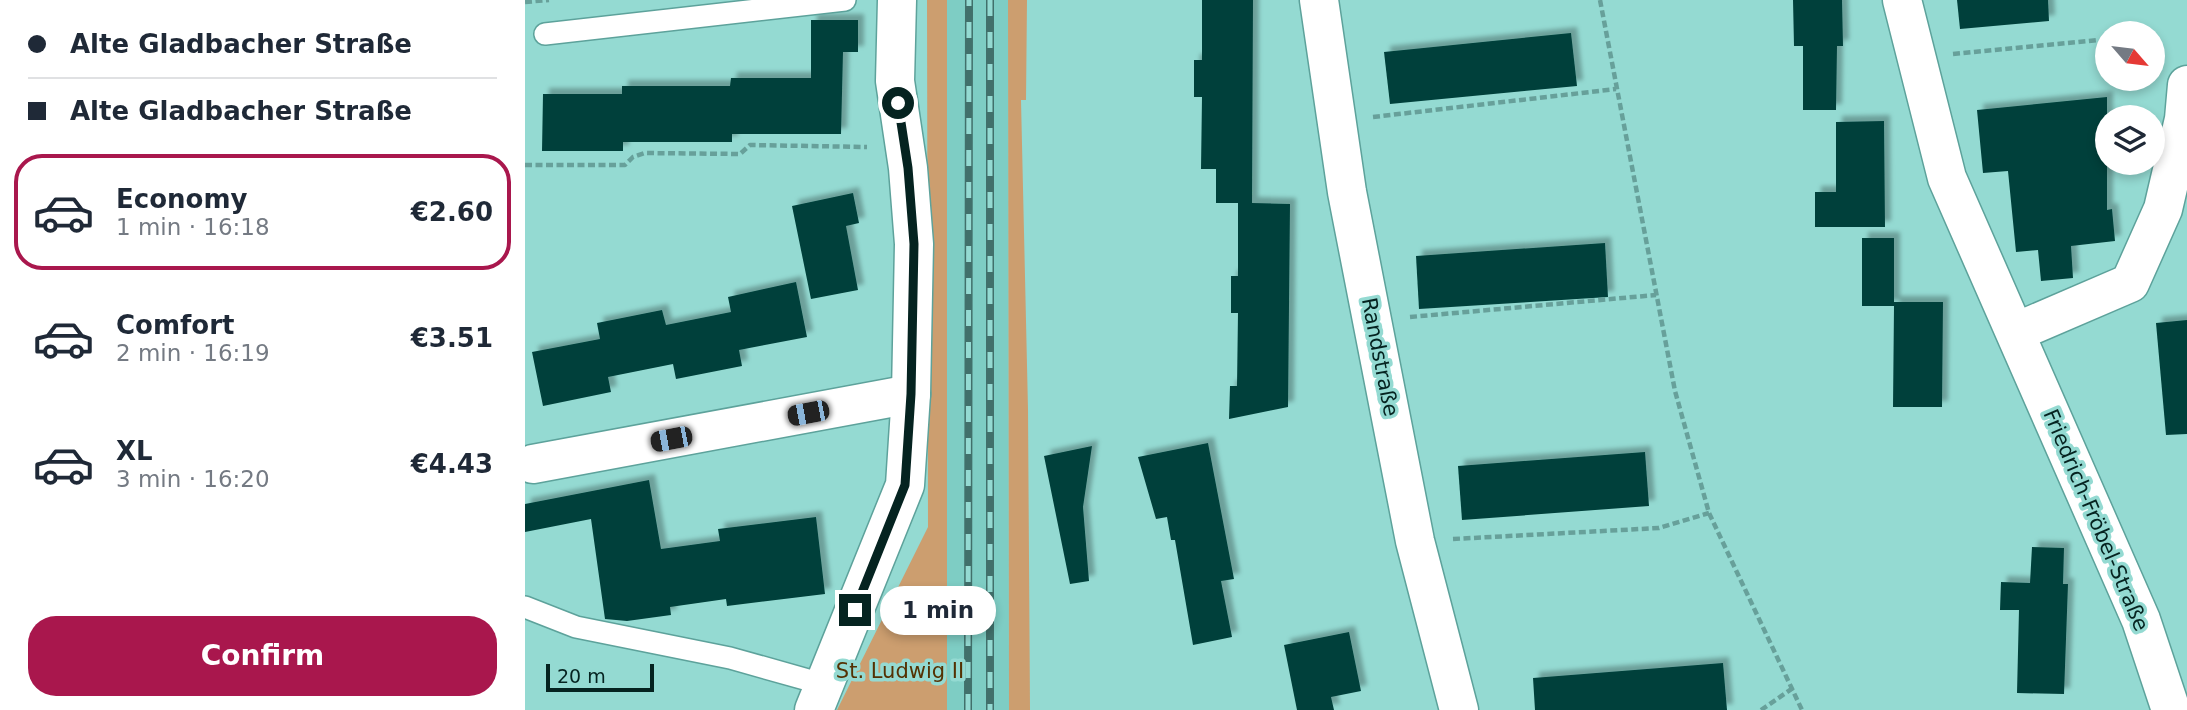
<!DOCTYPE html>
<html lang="en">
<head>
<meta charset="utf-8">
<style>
  :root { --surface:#fff; --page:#f6f6f7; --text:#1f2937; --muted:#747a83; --line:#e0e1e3; --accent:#a9174d }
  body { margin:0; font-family:"DejaVu Sans",sans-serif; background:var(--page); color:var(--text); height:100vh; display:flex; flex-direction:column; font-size:26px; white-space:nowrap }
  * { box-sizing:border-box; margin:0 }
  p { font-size:23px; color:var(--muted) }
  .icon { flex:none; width:38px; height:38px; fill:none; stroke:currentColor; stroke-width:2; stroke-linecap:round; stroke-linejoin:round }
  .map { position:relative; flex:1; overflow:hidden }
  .drawer { display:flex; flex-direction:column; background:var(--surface); width:525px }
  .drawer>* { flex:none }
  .banner { display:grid; align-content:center; height:154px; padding:0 28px; background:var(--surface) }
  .needle { width:46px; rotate:118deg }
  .buttons { position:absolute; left:1570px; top:21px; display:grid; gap:14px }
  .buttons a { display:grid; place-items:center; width:70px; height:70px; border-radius:50%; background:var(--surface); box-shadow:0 4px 10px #0003; font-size:35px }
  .scale { position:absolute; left:21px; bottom:18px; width:108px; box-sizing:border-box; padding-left:7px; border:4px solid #052320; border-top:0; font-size:19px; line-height:24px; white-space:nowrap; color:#052320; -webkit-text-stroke:5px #94dad2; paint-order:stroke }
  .end { position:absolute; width:32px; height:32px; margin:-16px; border:9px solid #052320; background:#fff; box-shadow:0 0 0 4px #fff }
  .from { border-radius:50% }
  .bubble { position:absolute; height:49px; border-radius:24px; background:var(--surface); box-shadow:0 4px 10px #0003; font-size:23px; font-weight:600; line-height:49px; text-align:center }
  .car { position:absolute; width:21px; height:42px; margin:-21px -10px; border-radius:9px; box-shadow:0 0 5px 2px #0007; background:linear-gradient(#222 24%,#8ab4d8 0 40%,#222 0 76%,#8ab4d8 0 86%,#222 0) }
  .banner b { display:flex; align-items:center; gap:24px; height:66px; font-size:26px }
  .banner b+b { border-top:2px solid var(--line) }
  .banner i { width:18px; height:18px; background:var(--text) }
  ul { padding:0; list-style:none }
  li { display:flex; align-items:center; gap:21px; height:116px; margin:0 14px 10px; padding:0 14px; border:4px solid transparent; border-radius:28px }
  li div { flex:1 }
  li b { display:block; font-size:26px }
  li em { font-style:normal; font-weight:600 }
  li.current { border-color:var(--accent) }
  li>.icon { width:63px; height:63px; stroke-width:1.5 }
  .primary-button { display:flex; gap:14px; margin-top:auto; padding:14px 28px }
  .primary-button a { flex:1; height:80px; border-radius:28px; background:var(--accent); color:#fff; font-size:28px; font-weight:600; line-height:80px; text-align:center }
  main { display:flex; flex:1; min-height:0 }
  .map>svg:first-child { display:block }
</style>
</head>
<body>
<main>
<section class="drawer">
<div class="banner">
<b><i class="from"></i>Alte Gladbacher Straße</b>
<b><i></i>Alte Gladbacher Straße</b>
</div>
<ul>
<li class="current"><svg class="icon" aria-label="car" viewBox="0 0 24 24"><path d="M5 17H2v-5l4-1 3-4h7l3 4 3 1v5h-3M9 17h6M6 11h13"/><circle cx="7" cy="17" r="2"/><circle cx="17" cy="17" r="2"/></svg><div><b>Economy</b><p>1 min · 16:18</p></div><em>€2.60</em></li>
<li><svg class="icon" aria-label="car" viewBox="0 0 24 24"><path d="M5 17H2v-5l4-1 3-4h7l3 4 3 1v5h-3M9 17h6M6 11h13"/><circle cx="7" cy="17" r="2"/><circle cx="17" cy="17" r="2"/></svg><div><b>Comfort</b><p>2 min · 16:19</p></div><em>€3.51</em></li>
<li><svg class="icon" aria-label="car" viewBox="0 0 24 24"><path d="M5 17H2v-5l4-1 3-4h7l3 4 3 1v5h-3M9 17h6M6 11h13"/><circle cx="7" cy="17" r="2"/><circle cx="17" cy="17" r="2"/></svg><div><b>XL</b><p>3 min · 16:20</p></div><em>€4.43</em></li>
</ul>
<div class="primary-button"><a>Confirm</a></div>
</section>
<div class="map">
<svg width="1662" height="710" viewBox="0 0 1662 710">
  <defs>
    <filter id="shadow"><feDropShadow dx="6" dy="-6" stdDeviation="2" flood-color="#0004"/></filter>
  </defs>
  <rect width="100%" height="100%" fill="#94dad2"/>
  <polygon fill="#7ecdc4" points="422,0 483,0 484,710 422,710"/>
  <g fill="#cc9e6f">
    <polygon points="402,0 422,0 422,710 312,710 403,527"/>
    <polygon points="483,0 502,0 501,100 496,100 503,409 505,710 484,710"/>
  </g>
  <g fill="#04403b" filter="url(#shadow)">
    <polygon points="677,0 728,0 727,203 765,204 763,407 704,419 705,386 712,386 713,313 706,313 706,276 713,276 713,203 691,203 691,169 676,169 677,97 669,97 669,60 677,60"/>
    <polygon points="1268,0 1317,0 1318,46 1312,46 1311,110 1278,110 1278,46 1269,46"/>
    <polygon points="1432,0 1523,0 1524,21 1435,29"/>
    <polygon points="286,20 333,20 333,52 318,52 316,134 207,134 207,142 98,142 98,151 17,151 18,94 97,94 97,86 205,86 206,78 286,78"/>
    <polygon points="1046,33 1052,86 865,104 859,52"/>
    <polygon points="1582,97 1582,210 1587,209 1590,241 1546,246 1548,278 1516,281 1513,250 1491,252 1483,171 1458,173 1452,110"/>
    <polygon points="1359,121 1360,227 1290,227 1290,192 1311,192 1311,122"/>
    <polygon points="328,193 334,223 321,226 333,290 286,299 267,206"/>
    <polygon points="1337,238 1369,238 1369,302 1418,302 1417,407 1368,407 1369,306 1337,306"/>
    <polygon points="1080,243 1083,297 894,309 891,256"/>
    <polygon points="271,282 282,337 214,350 217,366 151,379 148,364 83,377 86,392 18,406 7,352 75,339 72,323 137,310 141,325 206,312 203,297"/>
    <polygon points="1662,320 1662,434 1641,435 1631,323"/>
    <polygon points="683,443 709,579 696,581 707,637 668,645 650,540 646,540 642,517 631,519 613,457"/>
    <polygon points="567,446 558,507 564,581 545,584 519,456"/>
    <polygon points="1120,452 1124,506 937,520 933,466"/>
    <polygon points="124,480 136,549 195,541 193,529 291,517 300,594 202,606 201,599 145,607 146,615 102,621 80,619 66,519 0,532 0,504"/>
    <polygon points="1507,547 1539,548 1538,584 1543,584 1539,694 1492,693 1494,610 1475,610 1476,582 1505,583"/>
    <polygon points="824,632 836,691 806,697 809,710 772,710 759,645"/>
    <polygon points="1198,663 1202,710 1010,710 1008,678"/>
  </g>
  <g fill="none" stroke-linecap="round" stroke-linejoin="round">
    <g stroke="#5da29b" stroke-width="24">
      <g id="service">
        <polyline points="20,34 320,0"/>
        <polyline points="0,607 51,627 205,658 301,685"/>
      </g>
    </g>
    <g stroke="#5da29b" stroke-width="41">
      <g id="minor">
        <polyline points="794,0 822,192 890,541 934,710"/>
        <polyline points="1377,0 1422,178 1616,620 1646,710"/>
        <polyline points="1491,332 1605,283 1638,209 1659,119 1662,85"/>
        <polyline points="8,464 386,394"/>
        <polyline points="289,710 380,485 386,394 389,244 383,168 370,81 372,0"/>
      </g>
    </g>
    <g stroke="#67a09a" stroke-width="4.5" stroke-dasharray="7 3.5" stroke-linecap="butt">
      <polyline points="1075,0 1150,391 1184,513 1277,710"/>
      <polyline points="0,2 24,0"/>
      <polyline points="1428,54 1574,40"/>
      <polyline points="848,117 1091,89"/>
      <polyline points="0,165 100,165 108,157 120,153 215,154 225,145 342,147"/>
      <polyline points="885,317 1131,295"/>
      <polyline points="928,539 1134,528 1184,513"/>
      <polyline points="1236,710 1268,688"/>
    </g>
    <use href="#service" stroke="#fff" stroke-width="21"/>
    <use href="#minor" stroke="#fff" stroke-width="38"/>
    <g stroke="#41706b" stroke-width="8">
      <g id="rail">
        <polyline points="465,0 465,710"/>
        <polyline points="443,710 444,0"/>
      </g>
    </g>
    <use href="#rail" stroke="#94dad2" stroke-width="5" stroke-dasharray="16" stroke-linecap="butt"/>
  </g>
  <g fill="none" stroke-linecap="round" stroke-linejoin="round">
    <polyline stroke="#052320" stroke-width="9" points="330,610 380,485 386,394 389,244 383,168 373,103"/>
  </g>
  <g text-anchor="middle" stroke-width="7" stroke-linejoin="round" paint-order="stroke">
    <g font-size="21" fill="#052320" stroke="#94dad2">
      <text transform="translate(855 357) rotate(79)" y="7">Randstraße</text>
      <text transform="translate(1571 520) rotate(67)" y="7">Friedrich-Fröbel-Straße</text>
    </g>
    <g font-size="21" fill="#543103" stroke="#94dad2">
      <text x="375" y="678">St. Ludwig II</text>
    </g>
  </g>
</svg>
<div class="buttons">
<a><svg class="needle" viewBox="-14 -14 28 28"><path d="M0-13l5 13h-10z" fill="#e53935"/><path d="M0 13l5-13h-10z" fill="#747a83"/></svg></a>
<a><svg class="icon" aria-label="layers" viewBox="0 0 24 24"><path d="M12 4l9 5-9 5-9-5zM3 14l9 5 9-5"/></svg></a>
</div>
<div class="scale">20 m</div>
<i class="end from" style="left:373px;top:103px"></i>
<i class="end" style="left:330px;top:610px"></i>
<div class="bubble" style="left:355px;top:586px;width:116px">1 min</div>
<i class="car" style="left:283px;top:413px;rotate:259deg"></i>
<i class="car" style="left:146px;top:439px;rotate:259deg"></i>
</div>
</main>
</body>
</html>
